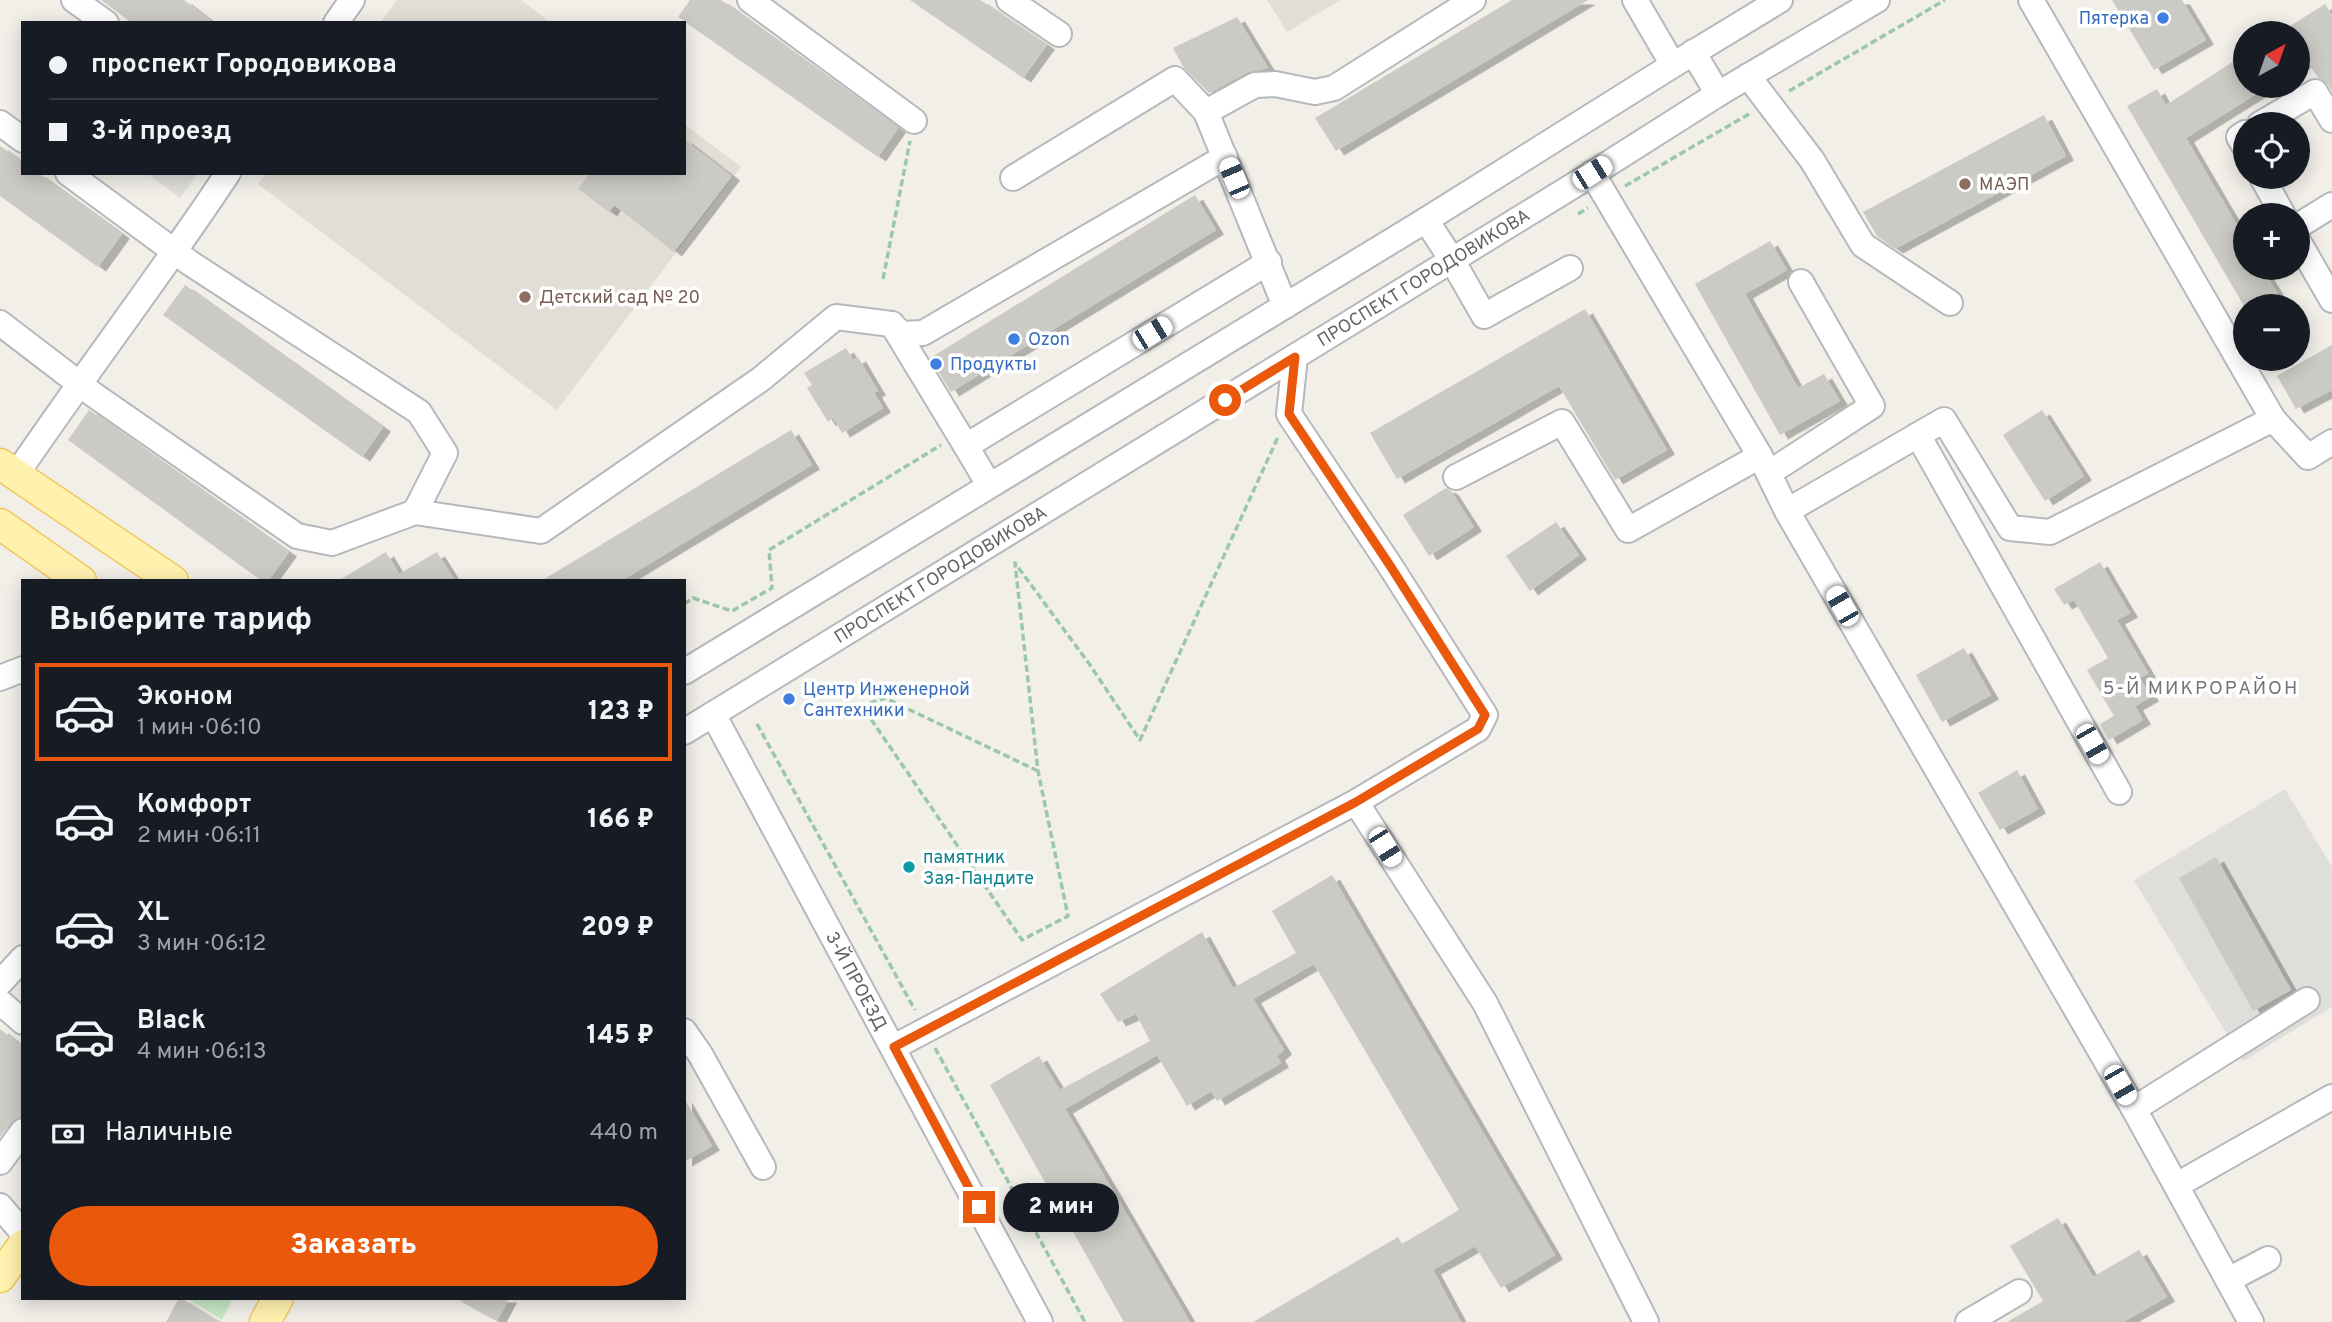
<!DOCTYPE html>
<html lang="ru">
<head>
<meta charset="utf-8">
<style>
  :root { --surface:#171b24; --page:#20242c; --text:#f1f3f6; --muted:#9ea1a6; --line:#363941; --accent:#ea580c }
  body { margin:0; font-family:Overpass,sans-serif; background:var(--page); color:var(--text); height:100vh; display:flex; flex-direction:column; font-size:26px; white-space:nowrap }
  * { box-sizing:border-box; margin:0 }
  p { font-size:23px; color:var(--muted) }
  .icon { flex:none; width:38px; height:38px; fill:none; stroke:currentColor; stroke-width:2; stroke-linecap:round; stroke-linejoin:round }
  .map { position:relative; flex:1; overflow:hidden }
  .panel { position:absolute; left:21px; top:579px; width:665px; height:721px; display:flex; flex-direction:column; background:var(--surface); border-radius:0px; box-shadow:0 4px 18px #0003 }
  .panel>* { flex:none }
  .banner { position:absolute; left:21px; top:21px; width:665px; height:154px; border-radius:0px; box-shadow:0 4px 18px #0003; display:grid; align-content:center; height:154px; padding:0 28px; background:var(--surface) }
  .needle { width:46px; rotate:40deg }
  .controls { position:absolute; left:2233px; top:21px; display:grid; gap:14px }
  .controls a { display:grid; place-items:center; width:77px; height:77px; border-radius:50%; background:var(--surface); box-shadow:0 4px 18px #0003; font-size:35px }
  .end { position:absolute; width:32px; height:32px; margin:-16px; border:9px solid #ea580c; background:#fff; box-shadow:0 0 0 4px #fff }
  .from { border-radius:50% }
  .bubble { position:absolute; height:49px; border-radius:24px; background:var(--surface); box-shadow:0 4px 18px #0003; font-size:23px; font-weight:800; line-height:49px; text-align:center }
  .car { position:absolute; width:21px; height:42px; margin:-21px -10px; border-radius:9px; box-shadow:0 0 5px 2px #0007; background:linear-gradient(#fff 24%,#345 0 40%,#fff 0 76%,#345 0 86%,#fff 0) }
  .banner b { display:flex; align-items:center; gap:24px; height:66px; font-size:26px }
  .banner b+b { border-top:2px solid var(--line) }
  .banner i { width:18px; height:18px; background:var(--text) }
  ul { padding:0; list-style:none }
  li { display:flex; align-items:center; gap:21px; height:98px; margin:0 14px 10px; padding:0 14px; border:4px solid transparent; border-radius:0px }
  li div { flex:1 }
  li b { display:block; font-size:26px }
  li em { font-style:normal; font-weight:800 }
  li.selected { border-color:var(--accent) }
  li>.icon { width:63px; height:63px; stroke-width:1.5 }
  h2 { padding:0 28px; font-size:32px; line-height:84px }
  .pay { display:flex; align-items:center; gap:18px; height:77px; padding:0 28px; font-size:26px }
  .pay p { margin-inline-start:auto }
  .action { display:flex; gap:14px; margin-top:auto; padding:14px 28px }
  .action a { flex:1; height:80px; border-radius:42px; background:var(--accent); color:#fff; font-size:28px; font-weight:800; line-height:80px; text-align:center }
  .map>svg:first-child { display:block }
</style>
</head>
<body>
<div class="map">
<svg width="2332" height="1322" viewBox="0 0 2332 1322">
  <defs>
    <filter id="shadow"><feDropShadow dx="8" dy="4.5" stdDeviation="0" flood-color="#0004"/></filter>
  </defs>
  <rect width="100%" height="100%" fill="#f1efe8"/>
  <g fill="#e0deda">
    <polygon points="147,173 198,173 180,198"/>
    <polygon points="2285,789 2332,867 2332,1007 2243,1061 2134,880"/>
  </g>
  <g fill="#e1ded6">
    <polygon points="397,0 521,0 551,23 380,23"/>
    <polygon points="1267,0 1340,0 1287,32"/>
    <polygon points="684,124 741,167 557,410 258,184 266,173 684,173"/>
  </g>
  <polygon fill="#c5e8c5" points="188,1299 233,1299 222,1320"/>
  <g fill="#cccac5" filter="url(#shadow)">
    <polygon points="101,0 184,0 214,23 132,23"/>
    <polygon points="690,0 721,0 898,128 878,157 678,17"/>
    <polygon points="910,0 980,0 1047,45 1023,78"/>
    <polygon points="1512,0 1588,0 1336,151 1315,118"/>
    <polygon points="2112,0 2182,0 2206,40 2154,70"/>
    <polygon points="2325,4 2332,15 2332,91 2327,84 2318,78 2307,61 2298,67 2298,33 2279,33"/>
    <polygon points="1237,17 1268,68 1248,72 1209,93 1184,68 1173,48"/>
    <polygon points="2245,54 2245,86 2269,86 2186,138 2245,239 2245,268 2262,268 2285,306 2244,306 2127,106 2157,89 2166,105"/>
    <polygon points="2044,115 2066,156 1895,249 1877,236 1863,212"/>
    <polygon points="684,139 732,176 674,252 614,205 609,212 578,189 590,173 684,173"/>
    <polygon points="0,146 23,162 23,173 38,173 122,234 98,267 0,196"/>
    <polygon points="1195,195 1216,230 951,392 930,358"/>
    <polygon points="1770,241 1787,270 1745,294 1798,388 1824,374 1840,401 1780,435 1695,284"/>
    <polygon points="185,285 383,427 362,457 163,315"/>
    <polygon points="1585,309 1667,450 1615,480 1559,386 1397,479 1370,433"/>
    <polygon points="2332,345 2332,390 2296,409 2277,376"/>
    <polygon points="846,348 853,360 858,357 878,391 874,393 883,408 842,433 833,418 828,422 807,388 812,385 804,373"/>
    <polygon points="89,410 289,552 268,581 262,581 68,440"/>
    <polygon points="2042,410 2084,476 2045,501 2003,435"/>
    <polygon points="791,430 812,465 621,581 541,581"/>
    <polygon points="1446,488 1451,491 1474,527 1429,556 1403,515"/>
    <polygon points="1556,522 1579,555 1530,591 1506,556"/>
    <polygon points="386,552 399,574 437,552 455,581 338,581"/>
    <polygon points="2100,562 2130,613 2117,620 2148,673 2140,678 2151,697 2135,706 2143,720 2109,740 2100,724 2114,716 2087,670 2108,658 2074,600 2064,605 2054,589"/>
    <polygon points="1964,648 1991,695 1942,722 1916,675"/>
    <polygon points="2017,770 2038,809 2000,830 1978,793"/>
    <polygon points="2216,857 2291,990 2253,1011 2179,878"/>
    <polygon points="1332,875 1555,1255 1501,1288 1475,1246 1433,1270 1461,1322 1253,1322 1398,1237 1402,1244 1459,1210 1314,964 1253,999 1284,1050 1277,1056 1281,1063 1217,1101 1211,1091 1187,1106 1157,1055 1065,1109 1190,1322 1124,1322 990,1085 1039,1056 1060,1090 1150,1041 1136,1014 1118,1022 1100,994 1202,932 1233,988 1296,953 1272,911"/>
    <polygon points="0,1029 23,1047 23,1116 12,1122 0,1137"/>
    <polygon points="684,1098 712,1146 684,1162"/>
    <polygon points="2058,1218 2093,1277 2139,1250 2167,1297 2123,1322 2007,1322 2043,1301 2010,1246"/>
    <polygon points="179,1298 181,1298 220,1322 166,1322"/>
    <polygon points="455,1298 509,1298 497,1321"/>
  </g>
  <g fill="none" stroke-linecap="round" stroke-linejoin="round">
    <g stroke="#b5b8bc" stroke-width="28">
      <g id="minor">
        <polyline points="74,0 106,23"/>
        <polyline points="750,0 914,121"/>
        <polyline points="1009,0 1059,34"/>
        <polyline points="1635,0 1673,65"/>
        <polyline points="2031,0 2273,419 2308,457 2332,442"/>
        <polyline points="336,23 352,0"/>
        <polyline points="1693,52 1718,94"/>
        <polyline points="1748,76 1812,160 1863,245 1950,303"/>
        <polyline points="1206,112 1255,85 1275,84 1315,92 1334,88 1473,0"/>
        <polyline points="0,123 23,140"/>
        <polyline points="2260,124 2315,92 2332,120"/>
        <polyline points="2245,133 2239,137 2245,147"/>
        <polyline points="68,173 190,263 419,412 445,453 415,512"/>
        <polyline points="1592,173 1760,456 1787,511 2134,1109 2251,1322"/>
        <polyline points="2262,177 2283,215"/>
        <polyline points="1013,178 1175,79 1206,112 1285,306"/>
        <polyline points="1426,220 1452,260 1484,316 1570,268"/>
        <polyline points="2298,226 2332,205"/>
        <polyline points="2298,241 2332,300"/>
        <polyline points="0,323 94,395 297,536 332,543 415,512 541,531 761,379 836,317 891,324 902,334 923,333 1225,157"/>
        <polyline points="892,324 966,446 1269,262"/>
        <polyline points="1918,435 2119,792"/>
        <polyline points="966,446 989,485"/>
        <polyline points="1769,473 1872,406 1801,282"/>
        <path d="M16,475C85,373 160,276 228,173"/>
        <polyline points="1456,477 1562,422 1628,530 1760,456"/>
        <polyline points="1787,511 1944,420 2010,528 2050,532 2273,419"/>
        <polyline points="684,672 1426,220 1673,65 1780,0"/>
        <polyline points="0,678 23,669"/>
        <path id="s1" d="M713,714L1040,1322"/>
        <path id="s2" d="M684,732L1584,179L1718,94L1877,0"/>
        <polyline points="1356,802 1485,1003 1646,1322"/>
        <polyline points="0,983 23,958"/>
        <polyline points="0,1002 23,1022"/>
        <polyline points="684,1031 700,1054 763,1167"/>
        <polyline points="894,1047 1356,802 1478,729 1485,715 1389,564 1289,414 1295,357"/>
        <polyline points="2134,1109 2307,1000"/>
        <polyline points="0,1162 23,1131"/>
        <polyline points="2177,1185 2332,1097"/>
        <polyline points="0,1206 23,1233"/>
        <polyline points="2228,1280 2268,1259"/>
        <polyline points="1968,1322 2019,1292"/>
      </g>
    </g>
    <g stroke="#f2c960" stroke-width="33">
      <g id="major">
        <polyline points="0,464 173,581"/>
        <polyline points="0,524 81,581"/>
        <polyline points="0,1277 23,1245"/>
        <polyline points="265,1322 278,1298"/>
      </g>
    </g>
    <g stroke="#9cc7a9" stroke-width="3.5" stroke-dasharray="7 3.5" stroke-linecap="butt">
      <polyline points="1789,91 1945,0"/>
      <polyline points="1625,186 1749,114"/>
      <polyline points="1578,214 1588,208"/>
      <polyline points="883,279 910,141"/>
      <polyline points="684,604 693,598 732,611 772,588 769,550 941,445"/>
      <polyline points="757,724 915,1010"/>
      <polyline points="1038,771 885,698 862,706 1022,940 1068,916 1038,771 1015,563 1090,665 1140,740 1278,437"/>
      <polyline points="935,1048 1085,1322"/>
    </g>
    <use href="#minor" stroke="#fff" stroke-width="24"/>
    <use href="#major" stroke="#fff2af" stroke-width="30"/>
  </g>
  <g fill="none" stroke-linecap="round" stroke-linejoin="round">
    <polyline stroke="#ea580c" stroke-width="9" points="979,1207 894,1047 1356,802 1478,729 1485,715 1389,564 1289,414 1295,357 1225,400"/>
  </g>
  <g fill="#3f7fe0" stroke="#fff" stroke-width="2.5">
    <circle cx="2163" cy="18" r="7"/>
    <circle cx="1014" cy="339" r="7"/>
    <circle cx="936" cy="364" r="7"/>
    <circle cx="789" cy="699" r="7"/>
  </g>
  <g fill="#8d6e63" stroke="#fff" stroke-width="2.5">
    <circle cx="1965" cy="184" r="7"/>
    <circle cx="525" cy="297" r="7"/>
  </g>
  <circle fill="#0f9aa8" stroke="#fff" stroke-width="2.5" cx="909" cy="867" r="7"/>
  <g text-anchor="middle" stroke-width="7" stroke-linejoin="round" paint-order="stroke">
    <g font-size="18" fill="#366cbe" stroke="#fff" text-anchor="start">
      <text x="2149" y="24" text-anchor="end">Пятерка</text>
      <text x="1028" y="345">Ozon</text>
      <text x="950" y="370">Продукты</text>
      <text x="803" y="695">Центр Инженерной<tspan x="803" dy="21">Сантехники</tspan></text>
    </g>
    <g font-size="18" fill="#785e54" stroke="#fff" text-anchor="start">
      <text x="1979" y="190">МАЭП</text>
      <text x="539" y="303">Детский сад № 20</text>
    </g>
    <g font-size="18" fill="#5f6368" stroke="#fff">
      <text dy="6" stroke="none"><textPath href="#s2" startOffset="868">ПРОСПЕКТ ГОРОДОВИКОВА</textPath></text>
      <text dy="6" stroke="none"><textPath href="#s2" startOffset="301">ПРОСПЕКТ ГОРОДОВИКОВА</textPath></text>
      <text dy="6" stroke="none"><textPath href="#s1" startOffset="303">3-Й ПРОЕЗД</textPath></text>
    </g>
    <g font-size="18" fill="#0d838f" stroke="#fff" text-anchor="start">
      <text x="923" y="863">памятник<tspan x="923" dy="21">Зая-Пандите</tspan></text>
    </g>
    <g font-size="19" letter-spacing="2" fill="#70757a" stroke="#fff">
      <text x="2201" y="694">5-Й МИКРОРАЙОН</text>
    </g>
  </g>
</svg>
<div class="controls">
<a><svg class="needle" viewBox="-14 -14 28 28"><path d="M0-13l5 13h-10z" fill="#e53935"/><path d="M0 13l5-13h-10z" fill="#9ea1a6"/></svg></a>
<a><svg class="icon" aria-label="locate" viewBox="0 0 24 24"><circle cx="12" cy="12" r="6"/><path d="M12 2v4M12 18v4M2 12h4M18 12h4"/></svg></a>
<a>+</a>
<a>−</a>
</div>
<i class="end from" style="left:1225px;top:400px"></i>
<i class="end" style="left:979px;top:1207px"></i>
<div class="bubble" style="left:1003px;top:1183px;width:116px">2 мин</div>
<i class="car" style="left:1592px;top:173px;rotate:58deg"></i>
<i class="car" style="left:1234px;top:178px;rotate:337deg"></i>
<i class="car" style="left:1152px;top:333px;rotate:59deg"></i>
<i class="car" style="left:1842px;top:606px;rotate:330deg"></i>
<i class="car" style="left:2092px;top:744px;rotate:150deg"></i>
<i class="car" style="left:1385px;top:847px;rotate:148deg"></i>
<i class="car" style="left:2120px;top:1085px;rotate:150deg"></i>
<div class="banner">
<b><i class="from"></i>проспект Городовикова</b>
<b><i></i>3-й проезд</b>
</div>
<section class="panel">
<h2>Выберите тариф</h2>
<ul>
<li class="selected"><svg class="icon" aria-label="car" viewBox="0 0 24 24"><path d="M5 17H2v-5l4-1 3-4h7l3 4 3 1v5h-3M9 17h6M6 11h13"/><circle cx="7" cy="17" r="2"/><circle cx="17" cy="17" r="2"/></svg><div><b>Эконом</b><p>1 мин · 06:10</p></div><em>123 ₽</em></li>
<li><svg class="icon" aria-label="car" viewBox="0 0 24 24"><path d="M5 17H2v-5l4-1 3-4h7l3 4 3 1v5h-3M9 17h6M6 11h13"/><circle cx="7" cy="17" r="2"/><circle cx="17" cy="17" r="2"/></svg><div><b>Комфорт</b><p>2 мин · 06:11</p></div><em>166 ₽</em></li>
<li><svg class="icon" aria-label="car" viewBox="0 0 24 24"><path d="M5 17H2v-5l4-1 3-4h7l3 4 3 1v5h-3M9 17h6M6 11h13"/><circle cx="7" cy="17" r="2"/><circle cx="17" cy="17" r="2"/></svg><div><b>XL</b><p>3 мин · 06:12</p></div><em>209 ₽</em></li>
<li><svg class="icon" aria-label="car" viewBox="0 0 24 24"><path d="M5 17H2v-5l4-1 3-4h7l3 4 3 1v5h-3M9 17h6M6 11h13"/><circle cx="7" cy="17" r="2"/><circle cx="17" cy="17" r="2"/></svg><div><b>Black</b><p>4 мин · 06:13</p></div><em>145 ₽</em></li>
</ul>
<div class="pay"><svg class="icon" aria-label="cash" viewBox="0 0 24 24"><path d="M3 7h18v10H3z"/><circle cx="12" cy="12" r="2"/></svg>Наличные<p>440 m</p></div>
<div class="action"><a>Заказать</a></div>
</section>
</div>
</body>
</html>
